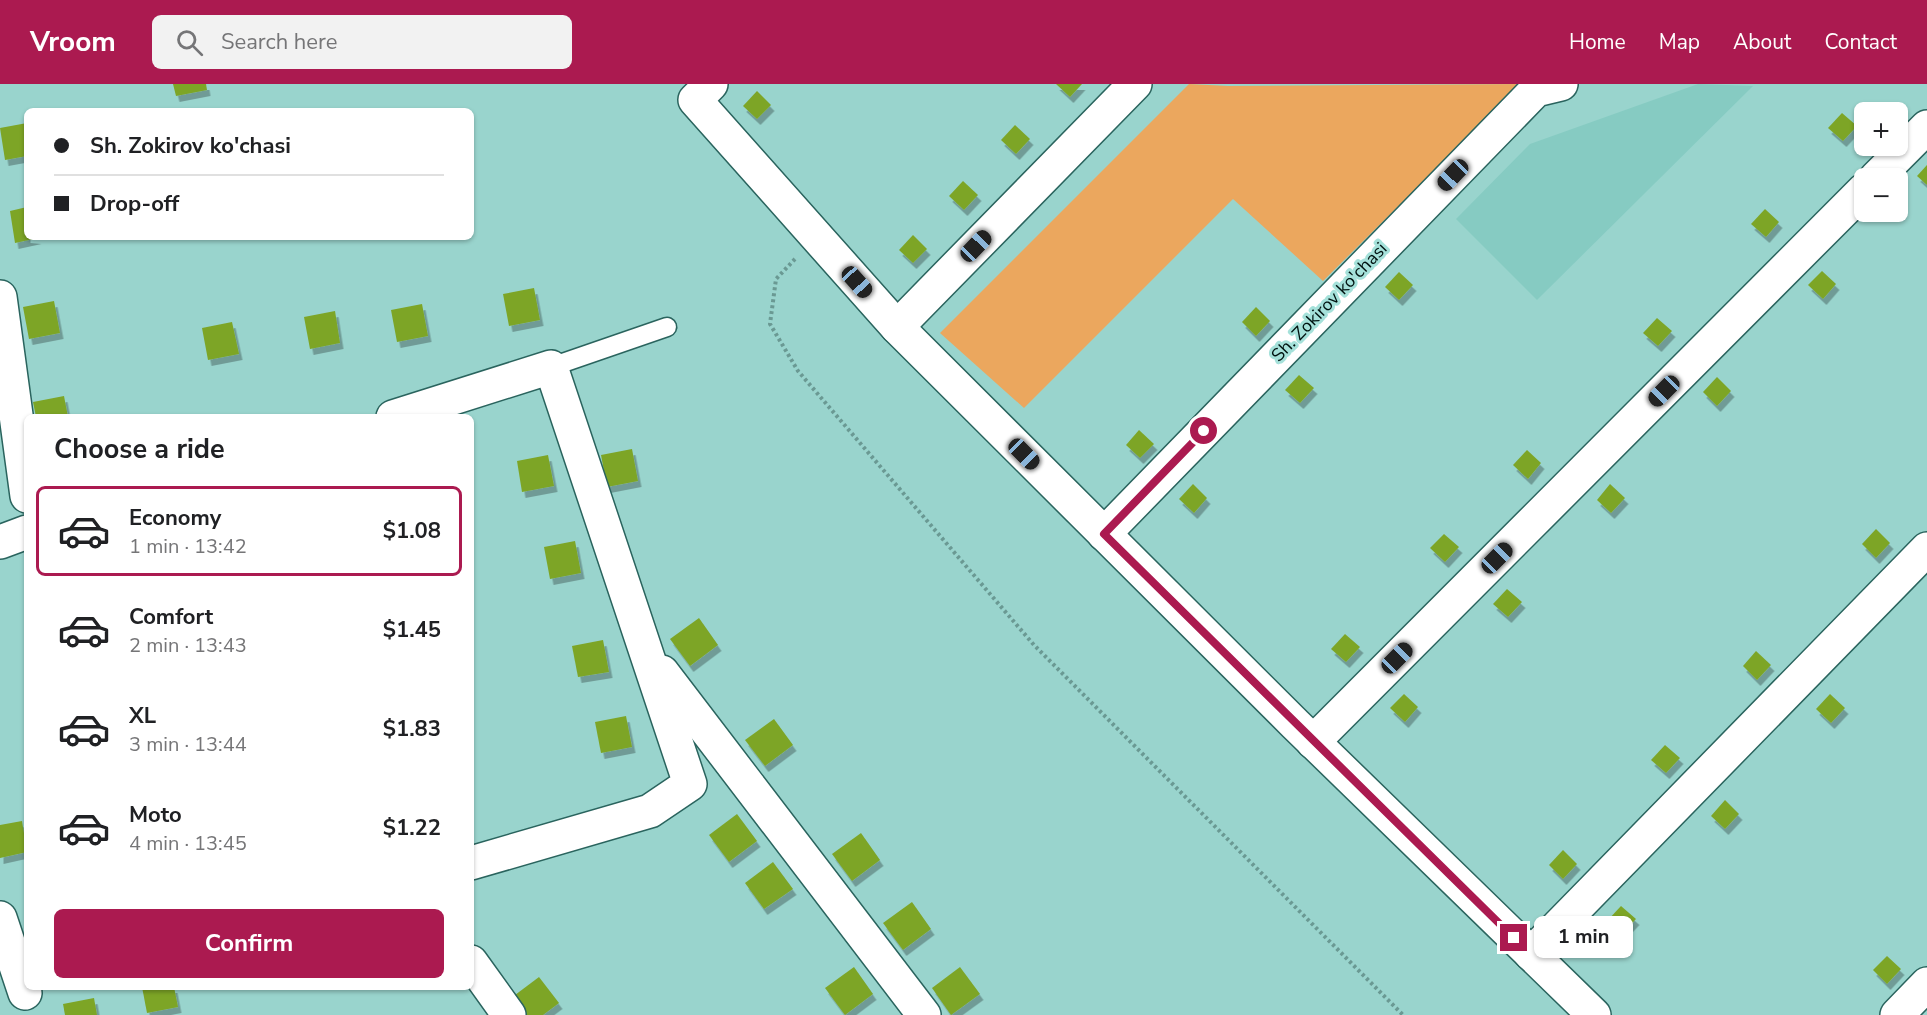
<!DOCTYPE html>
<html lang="en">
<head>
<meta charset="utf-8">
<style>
  :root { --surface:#fff; --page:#f2f2f2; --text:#202124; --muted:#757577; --line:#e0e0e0; --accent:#ab1a50 }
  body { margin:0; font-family:"Nunito Sans",sans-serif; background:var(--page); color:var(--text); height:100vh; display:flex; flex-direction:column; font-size:22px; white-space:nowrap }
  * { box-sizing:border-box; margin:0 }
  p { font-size:20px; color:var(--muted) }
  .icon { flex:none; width:33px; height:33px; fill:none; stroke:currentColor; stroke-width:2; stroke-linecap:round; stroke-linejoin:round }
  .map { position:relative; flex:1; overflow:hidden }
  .sheet { position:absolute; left:24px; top:330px; width:450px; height:576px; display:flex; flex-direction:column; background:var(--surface); border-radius:9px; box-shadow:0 2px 4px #0004 }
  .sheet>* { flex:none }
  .banner { position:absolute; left:24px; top:24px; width:450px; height:132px; border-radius:9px; box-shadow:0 2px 4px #0004; display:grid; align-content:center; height:132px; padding:0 30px; background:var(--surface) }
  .fabs { position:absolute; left:1854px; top:18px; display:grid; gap:12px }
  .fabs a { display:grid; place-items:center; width:54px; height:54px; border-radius:9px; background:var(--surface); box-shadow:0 2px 4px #0004; font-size:30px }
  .end { position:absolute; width:27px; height:27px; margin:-14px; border:8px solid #ab1a50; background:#fff; box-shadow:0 0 0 3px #fff }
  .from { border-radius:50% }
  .bubble { position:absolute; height:42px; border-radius:9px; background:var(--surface); box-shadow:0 2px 4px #0004; font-size:20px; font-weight:700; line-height:42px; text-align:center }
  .car { position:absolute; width:18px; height:36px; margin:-18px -9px; border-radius:8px; box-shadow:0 0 4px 2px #0007; background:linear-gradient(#222 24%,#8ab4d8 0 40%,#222 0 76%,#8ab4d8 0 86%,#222 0) }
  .banner b { display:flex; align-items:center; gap:21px; height:57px; font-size:22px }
  .banner b+b { border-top:2px solid var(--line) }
  .banner i { width:15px; height:15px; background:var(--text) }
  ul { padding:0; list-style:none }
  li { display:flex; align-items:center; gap:18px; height:90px; margin:0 12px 9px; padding:0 18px; border:3px solid transparent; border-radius:9px }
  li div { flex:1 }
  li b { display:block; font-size:22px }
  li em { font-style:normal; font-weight:700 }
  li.active { border-color:var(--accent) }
  li>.icon { width:54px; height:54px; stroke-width:1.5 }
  h2 { padding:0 30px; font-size:27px; line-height:72px }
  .action { display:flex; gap:12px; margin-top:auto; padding:12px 30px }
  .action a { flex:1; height:69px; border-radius:9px; background:var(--accent); color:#fff; font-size:24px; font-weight:700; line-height:69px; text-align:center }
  header { display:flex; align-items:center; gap:36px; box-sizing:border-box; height:84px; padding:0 30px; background:var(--accent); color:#fff }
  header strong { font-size:28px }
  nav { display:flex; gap:33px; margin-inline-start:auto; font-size:21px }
  .search { width:420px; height:54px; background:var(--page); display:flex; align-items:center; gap:15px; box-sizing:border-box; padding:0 21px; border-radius:9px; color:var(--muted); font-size:22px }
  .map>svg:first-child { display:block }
</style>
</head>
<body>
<header>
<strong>Vroom</strong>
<div class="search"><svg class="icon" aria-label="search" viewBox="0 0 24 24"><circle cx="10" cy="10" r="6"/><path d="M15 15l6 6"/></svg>Search here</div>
<nav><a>Home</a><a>Map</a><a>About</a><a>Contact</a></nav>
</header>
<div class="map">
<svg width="1927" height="931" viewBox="0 0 1927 931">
  <defs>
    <filter id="shadow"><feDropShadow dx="3.5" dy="6" stdDeviation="0" flood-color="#0004"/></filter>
  </defs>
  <rect width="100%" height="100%" fill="#99d4cd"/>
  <polygon fill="#86cbc2" points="1698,0 1753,2 1537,216 1456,135 1530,60"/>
  <polygon fill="#eba75e" points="1189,0 1228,2 1521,0 1323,197 1233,115 1024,324 940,249"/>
  <g fill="#7da527" filter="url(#shadow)">
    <polygon points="173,0 206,0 207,6 176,12"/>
    <polygon points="1056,0 1082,0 1070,13"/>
    <polygon points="757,7 771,21 757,35 743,22"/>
    <polygon points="1842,29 1857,42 1843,57 1828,44"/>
    <polygon points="27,39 27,72 5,76 0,44"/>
    <polygon points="1015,41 1030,55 1016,70 1001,56"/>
    <polygon points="1927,81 1927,101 1917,92"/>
    <polygon points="963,97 978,111 964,126 949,112"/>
    <polygon points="27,123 27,153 38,154 15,159 10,127"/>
    <polygon points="1765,125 1779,138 1766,153 1751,140"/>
    <polygon points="913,151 927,165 913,179 899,166"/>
    <polygon points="1822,187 1836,200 1823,215 1808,201"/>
    <polygon points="1399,188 1413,201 1399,216 1385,203"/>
    <polygon points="534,204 540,236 509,242 503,210"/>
    <polygon points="54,217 60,249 29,255 23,223"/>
    <polygon points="422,220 428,252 397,258 391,226"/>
    <polygon points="1256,223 1270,237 1256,252 1242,238"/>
    <polygon points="335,227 340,259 310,265 304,233"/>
    <polygon points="1657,234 1672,247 1658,262 1643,249"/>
    <polygon points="232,238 239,270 208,276 202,244"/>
    <polygon points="1299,291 1314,304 1300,319 1285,306"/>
    <polygon points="1717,293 1731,307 1717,322 1703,308"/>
    <polygon points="64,312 68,333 36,333 33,318"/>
    <polygon points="1139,346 1154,360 1140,374 1126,361"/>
    <polygon points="632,365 638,397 607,403 601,371"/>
    <polygon points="1527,366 1541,379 1528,395 1513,381"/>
    <polygon points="548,371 554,402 522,408 517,377"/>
    <polygon points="1193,400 1207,414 1194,429 1179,415"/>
    <polygon points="1610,400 1625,414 1611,429 1597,416"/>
    <polygon points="1876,445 1890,459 1876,474 1862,460"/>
    <polygon points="1444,450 1459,463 1445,478 1430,464"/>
    <polygon points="575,457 581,489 550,495 544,463"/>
    <polygon points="1507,505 1522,518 1508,533 1493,520"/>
    <polygon points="699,534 718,561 690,582 670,555"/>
    <polygon points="1345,550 1360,563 1346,578 1331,565"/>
    <polygon points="603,556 609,588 578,593 572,562"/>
    <polygon points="1756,567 1771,581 1757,596 1743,582"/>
    <polygon points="1404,610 1418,623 1405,638 1390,624"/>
    <polygon points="1830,610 1845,624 1831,639 1816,625"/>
    <polygon points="626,632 632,663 601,669 595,638"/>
    <polygon points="774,635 793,661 765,682 745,656"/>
    <polygon points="1665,661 1680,674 1666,689 1651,676"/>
    <polygon points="1725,716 1739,730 1725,745 1711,732"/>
    <polygon points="737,730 757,757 729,778 709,751"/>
    <polygon points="22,737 27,768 0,774 0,741"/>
    <polygon points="861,749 880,776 852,797 832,770"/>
    <polygon points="1563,766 1577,780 1563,795 1549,781"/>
    <polygon points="773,778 793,805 764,825 745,799"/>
    <polygon points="912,818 931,845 903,866 883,839"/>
    <polygon points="1621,822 1636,835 1622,850 1607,837"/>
    <polygon points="1887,872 1901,885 1887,900 1873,886"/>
    <polygon points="854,883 873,910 845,931 825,904"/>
    <polygon points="960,883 980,910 951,931 932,904"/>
    <polygon points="539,893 559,919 543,931 523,931 511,914"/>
    <polygon points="142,903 174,903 178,923 147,929"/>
    <polygon points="94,914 97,931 65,931 63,920"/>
  </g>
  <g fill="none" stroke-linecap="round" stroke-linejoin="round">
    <g stroke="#2a645e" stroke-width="21">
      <polyline id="lane" points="551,283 667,243"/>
    </g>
    <g stroke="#2a645e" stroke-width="36">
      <g id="street">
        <polyline points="711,0 695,16 897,243 1295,640 1594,931"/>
        <polyline points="1876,94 1927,43"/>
        <polyline points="0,213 27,412"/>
        <polyline points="897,243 1135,0"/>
        <polyline points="393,333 551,283 690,700 650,727 471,779"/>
        <polyline points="1104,450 1536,6 1561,0"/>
        <polyline points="0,458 27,448"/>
        <polyline points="662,588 924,931"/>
        <polyline points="1313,658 1864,106"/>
        <polyline points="0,834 25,909"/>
        <polyline points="1531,870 1927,465"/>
        <polyline points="471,878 509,931"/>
        <polyline points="1897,931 1927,900"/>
      </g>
    </g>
    <polyline stroke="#6a9993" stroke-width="4" stroke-dasharray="3 3" stroke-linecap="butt" points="795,175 776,195 770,240 798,287 1034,561 1403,931"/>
    <use href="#lane" stroke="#fff" stroke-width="18"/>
    <use href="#street" stroke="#fff" stroke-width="33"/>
  </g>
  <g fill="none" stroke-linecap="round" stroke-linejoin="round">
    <polyline stroke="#ab1a50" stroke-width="8" points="1204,347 1104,450 1514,854"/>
  </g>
  <g text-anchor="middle" stroke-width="6" stroke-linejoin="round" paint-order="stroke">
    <g font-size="18" fill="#001210" stroke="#a5e1da">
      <text transform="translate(1329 218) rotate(-46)" y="6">Sh. Zokirov ko'chasi</text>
    </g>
  </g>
</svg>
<div class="fabs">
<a>+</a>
<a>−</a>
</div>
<i class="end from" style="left:1204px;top:347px"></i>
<i class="end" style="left:1514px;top:854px"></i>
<div class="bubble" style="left:1534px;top:832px;width:99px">1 min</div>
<i class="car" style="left:1453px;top:91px;rotate:224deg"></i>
<i class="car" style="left:976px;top:162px;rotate:44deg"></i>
<i class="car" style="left:857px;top:198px;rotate:138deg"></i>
<i class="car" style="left:1664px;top:307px;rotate:225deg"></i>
<i class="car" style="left:1024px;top:370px;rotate:135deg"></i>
<i class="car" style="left:1497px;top:474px;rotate:45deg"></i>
<i class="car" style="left:1397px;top:574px;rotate:45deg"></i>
<div class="banner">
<b><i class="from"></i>Sh. Zokirov ko'chasi</b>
<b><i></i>Drop-off</b>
</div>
<section class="sheet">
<h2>Choose a ride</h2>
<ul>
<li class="active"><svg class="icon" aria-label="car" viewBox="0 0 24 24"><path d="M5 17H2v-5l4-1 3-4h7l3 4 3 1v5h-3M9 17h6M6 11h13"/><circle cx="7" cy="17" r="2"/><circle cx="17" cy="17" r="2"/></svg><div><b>Economy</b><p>1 min · 13:42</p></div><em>$1.08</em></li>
<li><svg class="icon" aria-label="car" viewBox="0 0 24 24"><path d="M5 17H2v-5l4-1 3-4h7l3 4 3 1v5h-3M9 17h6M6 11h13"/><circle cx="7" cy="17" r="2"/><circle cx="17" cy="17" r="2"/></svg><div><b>Comfort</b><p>2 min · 13:43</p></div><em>$1.45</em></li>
<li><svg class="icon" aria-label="car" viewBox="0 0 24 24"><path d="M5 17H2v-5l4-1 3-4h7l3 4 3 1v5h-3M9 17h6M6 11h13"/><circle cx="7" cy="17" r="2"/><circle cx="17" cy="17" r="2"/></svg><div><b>XL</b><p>3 min · 13:44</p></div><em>$1.83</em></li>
<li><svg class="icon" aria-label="car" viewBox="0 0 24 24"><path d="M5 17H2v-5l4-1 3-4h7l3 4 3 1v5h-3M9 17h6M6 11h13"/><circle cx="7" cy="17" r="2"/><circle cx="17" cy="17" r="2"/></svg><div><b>Moto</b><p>4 min · 13:45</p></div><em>$1.22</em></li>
</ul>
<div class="action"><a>Confirm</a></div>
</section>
</div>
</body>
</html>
